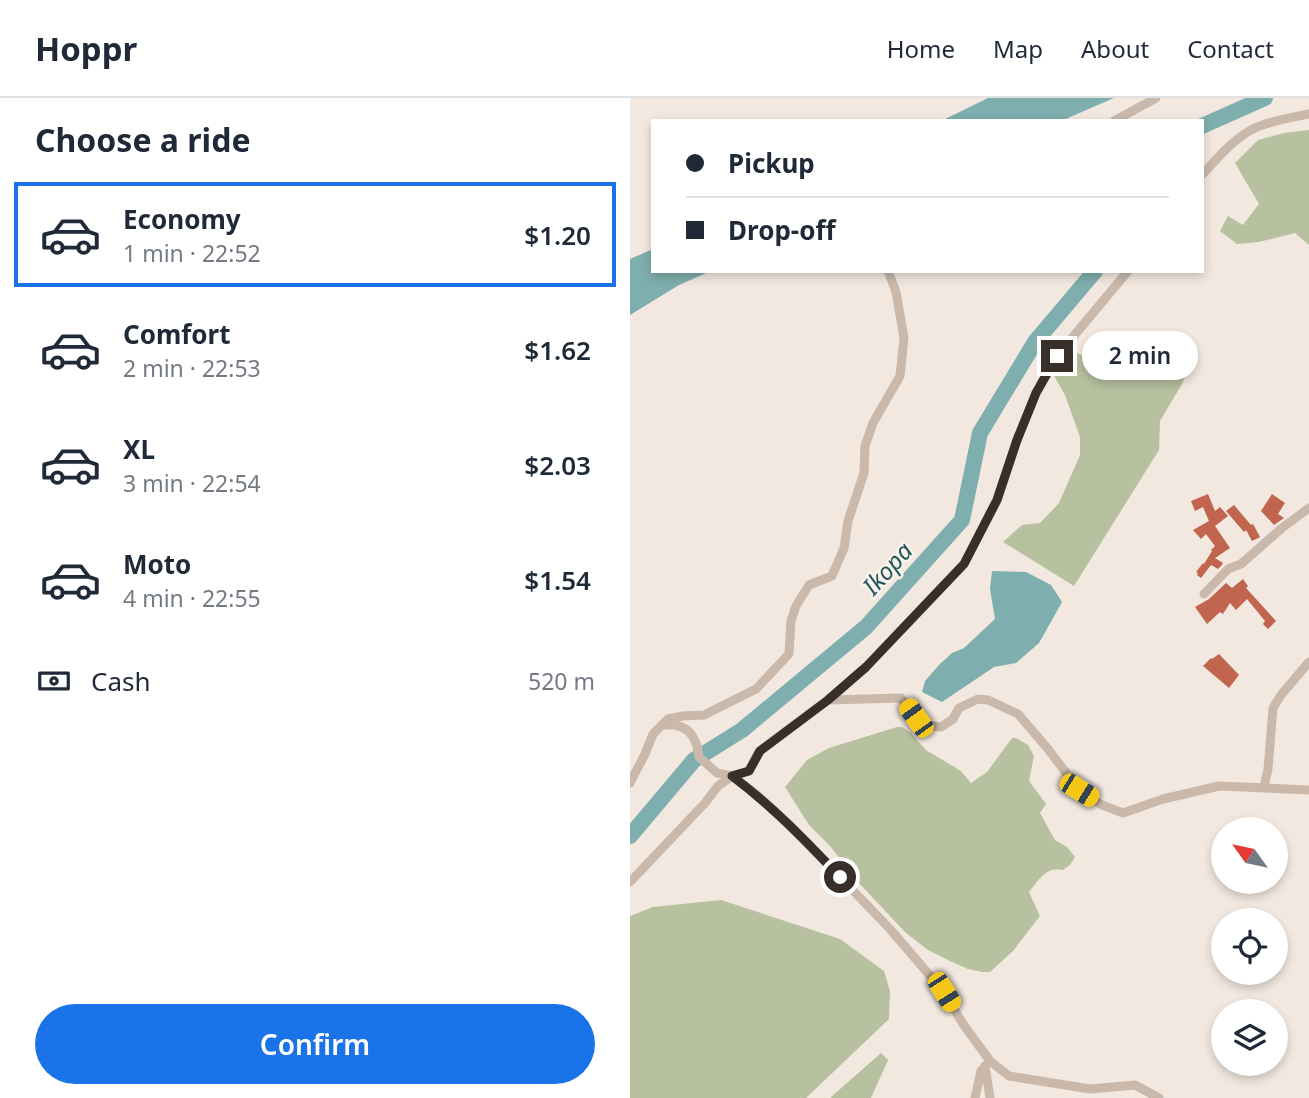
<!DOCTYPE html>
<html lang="en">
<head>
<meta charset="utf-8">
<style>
  :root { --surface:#fff; --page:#f2f2f3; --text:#1f2937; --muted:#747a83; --line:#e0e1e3; --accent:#1a73e8 }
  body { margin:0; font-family:"Noto Sans",sans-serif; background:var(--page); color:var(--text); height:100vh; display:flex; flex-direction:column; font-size:26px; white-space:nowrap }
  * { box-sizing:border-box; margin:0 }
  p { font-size:23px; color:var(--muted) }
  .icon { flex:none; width:38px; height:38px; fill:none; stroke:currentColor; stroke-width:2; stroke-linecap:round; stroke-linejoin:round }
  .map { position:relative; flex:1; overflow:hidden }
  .details { display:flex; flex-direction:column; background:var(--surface); width:630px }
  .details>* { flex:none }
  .hud { position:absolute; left:21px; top:21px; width:553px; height:154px; border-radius:0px; box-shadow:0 4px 10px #0003; display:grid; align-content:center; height:154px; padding:0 35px; background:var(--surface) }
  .needle { width:46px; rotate:303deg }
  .buttons { position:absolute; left:581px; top:719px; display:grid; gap:14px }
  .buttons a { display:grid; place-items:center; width:77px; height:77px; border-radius:50%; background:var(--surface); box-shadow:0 4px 10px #0003; font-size:35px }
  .end { position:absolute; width:32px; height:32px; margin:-16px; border:9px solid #382e2a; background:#fff; box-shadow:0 0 0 4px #fff }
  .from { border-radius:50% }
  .bubble { position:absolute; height:49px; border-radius:24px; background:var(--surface); box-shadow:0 4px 10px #0003; font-size:23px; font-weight:600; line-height:49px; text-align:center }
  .car { position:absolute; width:21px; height:42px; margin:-21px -10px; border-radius:9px; box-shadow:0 0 5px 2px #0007; background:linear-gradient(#f5c518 24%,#345 0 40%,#f5c518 0 76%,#345 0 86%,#f5c518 0) }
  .hud b { display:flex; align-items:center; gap:24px; height:66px; font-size:26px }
  .hud b+b { border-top:2px solid var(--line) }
  .hud i { width:18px; height:18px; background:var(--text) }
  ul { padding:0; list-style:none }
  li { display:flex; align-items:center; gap:21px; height:105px; margin:0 14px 10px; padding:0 21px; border:4px solid transparent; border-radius:0px }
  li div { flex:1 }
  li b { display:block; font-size:26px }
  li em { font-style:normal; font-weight:600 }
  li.selected { border-color:var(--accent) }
  li>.icon { width:63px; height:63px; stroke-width:1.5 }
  h2 { padding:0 35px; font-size:32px; line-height:84px }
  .pay { display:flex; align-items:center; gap:18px; height:77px; padding:0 35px; font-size:26px }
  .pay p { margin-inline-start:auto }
  .primary-button { display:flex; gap:14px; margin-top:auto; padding:14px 35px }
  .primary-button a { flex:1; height:80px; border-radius:42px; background:var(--accent); color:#fff; font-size:28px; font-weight:600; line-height:80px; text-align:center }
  header { display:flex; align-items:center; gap:42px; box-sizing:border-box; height:98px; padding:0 35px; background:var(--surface); border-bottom:2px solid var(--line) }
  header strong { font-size:33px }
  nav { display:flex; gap:38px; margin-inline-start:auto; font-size:24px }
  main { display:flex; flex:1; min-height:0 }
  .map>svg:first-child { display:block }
</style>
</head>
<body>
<header>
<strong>Hoppr</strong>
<nav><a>Home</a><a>Map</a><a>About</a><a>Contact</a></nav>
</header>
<main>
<section class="details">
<h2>Choose a ride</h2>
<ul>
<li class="selected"><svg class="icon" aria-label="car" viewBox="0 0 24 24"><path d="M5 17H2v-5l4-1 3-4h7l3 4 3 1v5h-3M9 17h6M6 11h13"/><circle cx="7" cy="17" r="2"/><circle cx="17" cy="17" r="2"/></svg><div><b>Economy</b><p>1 min · 22:52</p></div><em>$1.20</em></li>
<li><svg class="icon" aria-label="car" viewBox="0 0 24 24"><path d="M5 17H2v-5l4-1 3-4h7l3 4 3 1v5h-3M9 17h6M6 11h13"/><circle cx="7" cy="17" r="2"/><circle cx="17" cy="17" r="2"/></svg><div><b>Comfort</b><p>2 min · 22:53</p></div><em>$1.62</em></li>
<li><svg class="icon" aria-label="car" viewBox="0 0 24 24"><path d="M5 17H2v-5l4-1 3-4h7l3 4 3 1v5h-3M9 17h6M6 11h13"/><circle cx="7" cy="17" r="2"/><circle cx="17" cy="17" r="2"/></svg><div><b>XL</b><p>3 min · 22:54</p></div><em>$2.03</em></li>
<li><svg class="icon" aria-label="car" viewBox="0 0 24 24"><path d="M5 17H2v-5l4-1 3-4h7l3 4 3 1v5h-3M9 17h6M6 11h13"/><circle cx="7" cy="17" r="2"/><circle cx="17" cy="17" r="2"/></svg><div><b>Moto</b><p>4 min · 22:55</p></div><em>$1.54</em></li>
</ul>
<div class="pay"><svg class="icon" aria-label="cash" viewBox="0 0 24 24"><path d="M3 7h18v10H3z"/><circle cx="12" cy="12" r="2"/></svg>Cash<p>520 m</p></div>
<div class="primary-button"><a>Confirm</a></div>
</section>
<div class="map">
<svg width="679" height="1000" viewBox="0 0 679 1000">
  <rect width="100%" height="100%" fill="#f2e8df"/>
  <g fill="#b7c19f">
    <polygon points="679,32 679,147 665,135 629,144 607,146 590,133 598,118 613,127 629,106 605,65 628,42 654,35"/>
    <polygon points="538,248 568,251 552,286 530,323 529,352 444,488 373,444 392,427 410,425 429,405 450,357 450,339 435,297 423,276 445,254 469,265 500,253"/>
    <path d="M267,629H272L280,634L296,652L331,673L341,685L357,674L382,640H386L398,647L404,658L399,683L416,706L410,715L425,742L437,749L445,759L440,767L433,772C416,768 409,782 399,794L410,818L383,853L360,874H352L338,871L320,863L298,852L276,835L227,783L200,748L179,727L155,689L177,662L199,650Z"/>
    <polygon points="91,802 210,841 254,873 260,893 259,921 176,1000 0,1000 0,818 23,809"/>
    <polygon points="251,955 258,962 241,1000 200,1000"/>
  </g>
  <g fill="#7faeae">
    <polygon points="358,0 484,0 431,23 311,23"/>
    <polygon points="23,151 23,173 81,173 49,187 0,217 0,161"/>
    <polygon points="362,473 396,474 421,487 432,504 409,545 386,565 364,569 312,604 292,594 295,583 309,567 322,555 334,550 365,521 360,491"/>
  </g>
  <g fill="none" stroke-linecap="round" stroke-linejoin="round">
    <g stroke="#7faeae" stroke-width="16">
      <polyline points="572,28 635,0"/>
      <polyline points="0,738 64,662 112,632 236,529 332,422 350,335 405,244 465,173"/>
    </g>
  </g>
  <g fill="#c1654e">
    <polygon points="578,396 585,413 590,409 598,418 585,428 600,450 585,460 593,465 591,468 588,471 581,467 571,480 567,477 568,475 566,474 573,465 574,466 582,453 581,452 585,448 576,436 571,441 563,432 579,423 573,409 565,413 561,403"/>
    <polygon points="642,396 655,405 648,416 654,420 644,427 631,413"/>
    <polygon points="604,407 621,427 623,426 630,439 622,443 616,432 614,434 596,413"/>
    <polygon points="613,481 618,488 616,490 646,523 638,531 633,526 635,523 617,501 606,512 600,505 593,516 590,514 577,526 565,509 579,501 596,485 602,490"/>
    <polygon points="589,556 609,577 599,590 573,568 581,560 582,561"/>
  </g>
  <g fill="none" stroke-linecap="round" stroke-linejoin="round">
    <g stroke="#cab8ab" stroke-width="9">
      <polyline points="484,23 526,0"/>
      <path d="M572,77C586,62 599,46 616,35C632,24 660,20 679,16"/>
      <polyline points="574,496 598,471 611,466 652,430 679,410"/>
      <polyline points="198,602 271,600 286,620 295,627 311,629 323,621 329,610 348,601 358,602 388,616 418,651 449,692 472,707 493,715 533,701 589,688 679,692"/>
      <path d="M33,627C57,625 66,636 69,659L87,675L102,678L126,696L160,727L260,831L314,894L333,926L360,963L379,978L460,991L505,987L529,1000"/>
      <polyline points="0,685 15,656 23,636 38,621 53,618 74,617 126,591 159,556 161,523 166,508 179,487 202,478 214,450 218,423 234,375 235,348 243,325 270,278 274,240 266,194 258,173"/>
      <polyline points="634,689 638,671 643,610 651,597 679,564"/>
      <polyline points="0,784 75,705 88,688 102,678 119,673 129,653 198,602 236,569 334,466 367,402 387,342 406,295 427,258 498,173"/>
      <polyline points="355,968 360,1000"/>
      <polyline points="345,1000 351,973 360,963"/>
    </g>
  </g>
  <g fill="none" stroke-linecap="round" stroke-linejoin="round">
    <path stroke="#382e2a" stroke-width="9" d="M210,779C176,743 142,708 102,678L119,673L130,653L198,602L236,569L334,466L367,402L387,342L406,295L427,258"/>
  </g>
  <g text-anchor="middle" stroke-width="5" stroke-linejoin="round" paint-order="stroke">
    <g font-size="24" font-style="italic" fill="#215758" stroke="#f9f2ec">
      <text transform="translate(258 471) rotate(-48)" y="8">Ikopa</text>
    </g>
  </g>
</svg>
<div class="buttons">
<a><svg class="needle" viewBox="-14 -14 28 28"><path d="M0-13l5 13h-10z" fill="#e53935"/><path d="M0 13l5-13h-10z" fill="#747a83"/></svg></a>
<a><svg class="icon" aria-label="locate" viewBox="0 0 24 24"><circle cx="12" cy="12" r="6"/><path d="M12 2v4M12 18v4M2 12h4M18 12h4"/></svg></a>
<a><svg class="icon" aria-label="layers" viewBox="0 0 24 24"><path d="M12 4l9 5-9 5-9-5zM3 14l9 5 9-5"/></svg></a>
</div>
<i class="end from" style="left:210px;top:779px"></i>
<i class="end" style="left:427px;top:258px"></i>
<div class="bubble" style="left:452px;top:233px;width:116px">2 min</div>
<i class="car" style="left:286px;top:620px;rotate:324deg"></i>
<i class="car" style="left:449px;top:692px;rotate:122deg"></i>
<i class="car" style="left:314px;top:894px;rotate:148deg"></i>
<div class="hud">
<b><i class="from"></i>Pickup</b>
<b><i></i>Drop-off</b>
</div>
</div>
</main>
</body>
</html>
